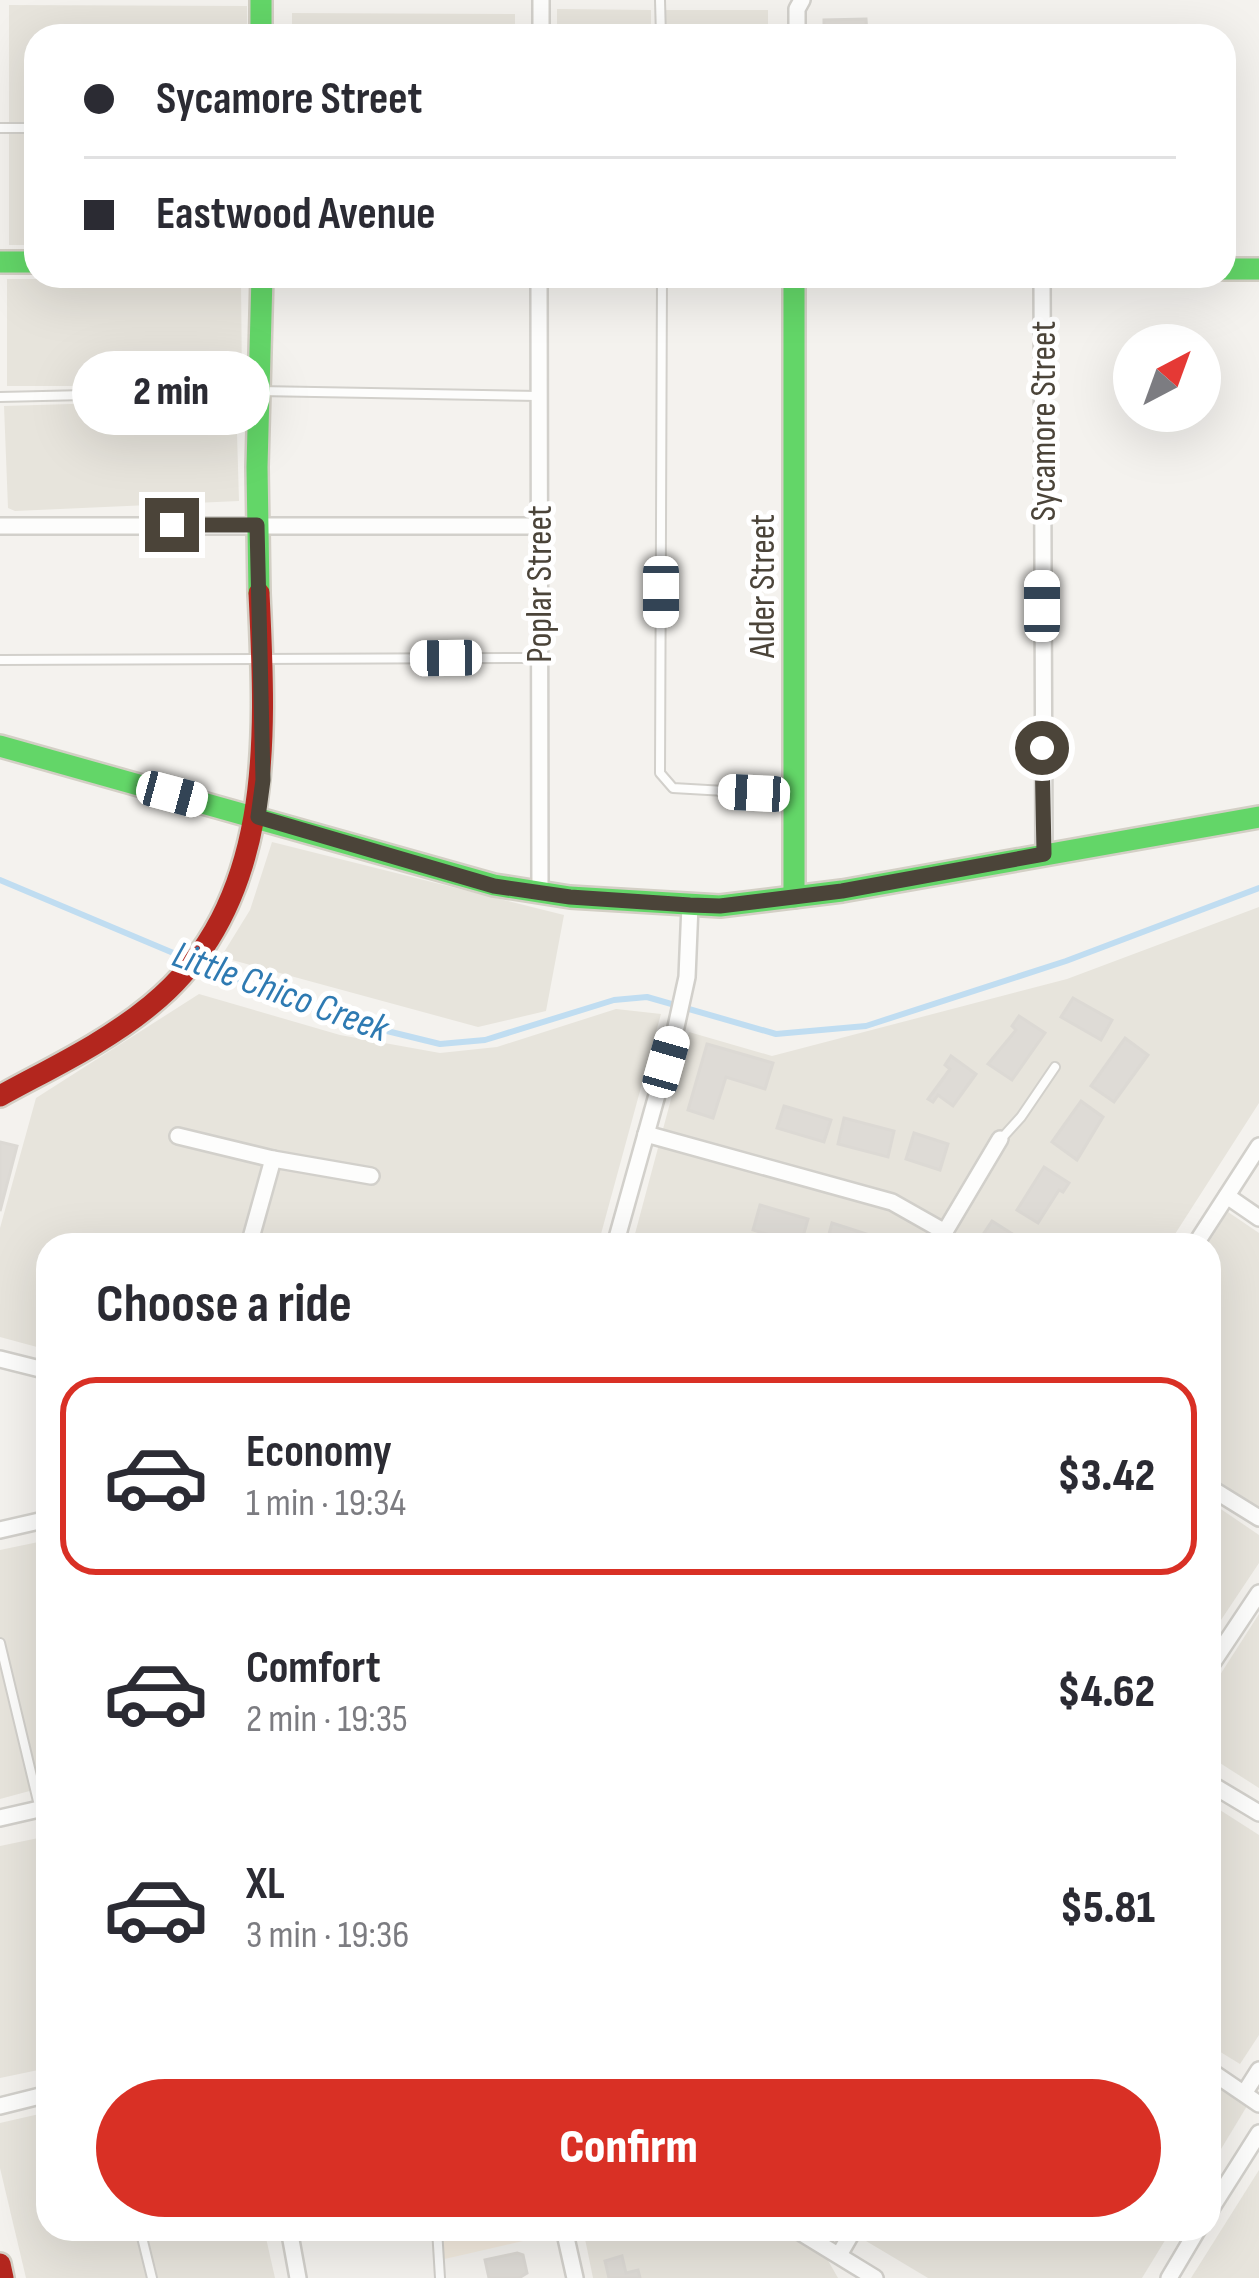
<!DOCTYPE html>
<html lang="en">
<head>
<meta charset="utf-8">
<style>
  :root { --surface:#fff; --page:#f7f7f7; --text:#2b2b33; --muted:#7c7c81; --line:#e1e1e2; --accent:#d93025 }
  body { margin:0; font-family:"Sofia Sans Condensed",sans-serif; background:var(--page); color:var(--text); height:100vh; display:flex; flex-direction:column; font-size:45px; white-space:nowrap }
  * { box-sizing:border-box; margin:0 }
  p { font-size:39px; color:var(--muted) }
  .icon { flex:none; width:66px; height:66px; fill:none; stroke:currentColor; stroke-width:2; stroke-linecap:round; stroke-linejoin:round }
  .map { position:relative; flex:1; overflow:hidden }
  .details { position:absolute; left:36px; top:1233px; width:1185px; height:1008px; display:flex; flex-direction:column; background:var(--surface); border-radius:36px; box-shadow:0 12px 48px #0002 }
  .details>* { flex:none }
  .banner { position:absolute; left:24px; top:24px; width:1212px; height:264px; border-radius:36px; box-shadow:0 12px 48px #0002; display:grid; align-content:center; height:264px; padding:0 60px; background:var(--surface) }
  .needle { width:78px; rotate:41deg }
  .fabs { position:absolute; left:1113px; top:324px; display:grid; gap:24px }
  .fabs a { display:grid; place-items:center; width:108px; height:108px; border-radius:50%; background:var(--surface); box-shadow:0 12px 48px #0002; font-size:60px }
  .end { position:absolute; width:54px; height:54px; margin:-27px; border:15px solid #4b4439; background:#fff; box-shadow:0 0 0 6px #fff }
  .from { border-radius:50% }
  .bubble { position:absolute; height:84px; border-radius:42px; background:var(--surface); box-shadow:0 12px 48px #0002; font-size:39px; font-weight:800; line-height:84px; text-align:center }
  .car { position:absolute; width:36px; height:72px; margin:-36px -18px; border-radius:15px; box-shadow:0 0 9px 3px #0007; background:linear-gradient(#fff 24%,#345 0 40%,#fff 0 76%,#345 0 86%,#fff 0) }
  .banner b { display:flex; align-items:center; gap:42px; height:114px; font-size:45px }
  .banner b+b { border-top:3px solid var(--line) }
  .banner i { width:30px; height:30px; background:var(--text) }
  ul { padding:0; list-style:none }
  li { display:flex; align-items:center; gap:36px; height:198px; margin:0 24px 18px; padding:0 36px; border:6px solid transparent; border-radius:36px }
  li div { flex:1 }
  li b { display:block; font-size:45px }
  li em { font-style:normal; font-weight:800 }
  li.on { border-color:var(--accent) }
  li>.icon { width:108px; height:108px; stroke-width:1.5 }
  h2 { padding:0 60px; font-size:54px; line-height:144px }
  .button { display:flex; gap:24px; margin-top:auto; padding:24px 60px }
  .button a { flex:1; height:138px; border-radius:72px; background:var(--accent); color:#fff; font-size:48px; font-weight:800; line-height:138px; text-align:center }
  .map>svg:first-child { display:block }
</style>
</head>
<body>
<div class="map">
<svg width="1259" height="2278" viewBox="0 0 1259 2278">
  <rect width="100%" height="100%" fill="#f4f2ee"/>
  <g fill="#e7e4dc">
    <polygon points="9,5 247,6 247,36 36,36 36,245 9,245"/>
    <polygon points="557,9 651,10 651,36 557,36"/>
    <polygon points="664,10 768,10 768,36 665,36"/>
    <polygon points="292,13 515,14 515,36 292,36"/>
    <polygon points="7,279 241,279 242,386 7,386"/>
    <polygon points="236,399 239,501 15,511 8,508 4,406"/>
    <polygon points="272,842 564,915 546,1011 478,1027 221,957 250,910"/>
    <polygon points="1259,907 1259,1103 1168,1245 632,1245 689,1032 772,1056 1067,979"/>
    <polygon points="199,994 340,1035 440,1053 497,1047 616,1009 661,1014 598,1245 48,1245 48,1350 0,1337 0,1228 36,1098"/>
    <polygon points="1228,1212 1259,1233 1259,1508 1209,1475 1207,1245"/>
    <polygon points="1209,1501 1259,1535 1259,1563 1209,1638"/>
    <polygon points="48,1540 48,1786 0,1799 0,1550"/>
    <polygon points="1259,1614 1259,1788 1209,1756 1209,1692"/>
    <polygon points="1209,1803 1259,1835 1259,2035 1240,2064 1209,2045"/>
    <polygon points="48,1836 48,2068 0,2078 0,1846"/>
    <polygon points="1209,2082 1247,2106 1209,2169"/>
    <polygon points="48,2112 48,2229 264,2229 275,2278 26,2278 0,2168 0,2123"/>
    <polygon points="1259,2170 1259,2278 1191,2278"/>
    <polygon points="583,2229 773,2229 826,2257 838,2278 593,2278"/>
    <polygon points="867,2229 1172,2229 1142,2278 928,2278 861,2238"/>
  </g>
  <polygon fill="#f3ebdf" points="430,2229 539,2229 540,2237 436,2261"/>
  <g fill="none" stroke-linecap="round" stroke-linejoin="round">
    <g stroke="#c0ddf1" stroke-width="6">
      <polyline points="0,880 190,960"/>
      <polyline points="202,965 342,1020 440,1044 485,1040 614,1000 647,997 776,1034 866,1026 1066,961 1259,888"/>
    </g>
  </g>
  <g fill="#dedbd6" stroke="#dcd9d4" stroke-width="3">
    <polygon points="866,19 867,34 874,36 824,36 824,20"/>
    <polygon points="1073,998 1112,1020 1101,1040 1061,1017"/>
    <polygon points="1019,1016 1045,1033 1012,1080 988,1064 1016,1030 1012,1026"/>
    <polygon points="1125,1038 1148,1055 1114,1102 1091,1086"/>
    <polygon points="707,1044 773,1063 765,1089 726,1077 713,1118 688,1110"/>
    <polygon points="951,1056 976,1074 953,1106 938,1095 933,1102 928,1099 950,1069 945,1065"/>
    <polygon points="1081,1101 1103,1117 1077,1160 1052,1142"/>
    <polygon points="784,1106 831,1120 824,1142 777,1128"/>
    <polygon points="844,1118 894,1131 888,1157 838,1144"/>
    <polygon points="914,1133 948,1144 940,1170 906,1159"/>
    <polygon points="0,1142 17,1146 0,1211"/>
    <polygon points="1044,1167 1069,1183 1063,1192 1059,1190 1038,1223 1017,1210"/>
    <polygon points="760,1205 808,1219 801,1244 753,1230"/>
    <polygon points="992,1221 1014,1235 1008,1245 976,1245"/>
    <polygon points="832,1223 882,1239 880,1245 826,1245"/>
    <polygon points="517,2253 523,2255 527,2273 519,2278 489,2278 485,2260"/>
    <polygon points="622,2256 626,2273 638,2270 640,2278 609,2278 605,2261"/>
  </g>
  <g fill="none" stroke-linecap="round" stroke-linejoin="round">
    <g stroke="#d2d0cb" stroke-width="12">
      <g id="lane">
        <polyline points="660,0 661,36"/>
        <polyline points="0,128 36,128"/>
        <polyline points="662,276 660,773 673,788 793,795"/>
        <polyline points="0,397 259,391 538,396"/>
        <polyline points="0,660 537,658"/>
        <polyline points="1002,1138 1021,1117 1055,1067"/>
        <polyline points="0,1643 48,1843"/>
        <polyline points="140,2229 152,2278"/>
        <polyline points="437,2229 440,2278"/>
      </g>
    </g>
    <g stroke="#d2d0cb" stroke-width="20">
      <g id="street">
        <polyline points="541,36 541,0"/>
        <polyline points="797,36 797,9 802,0"/>
        <polyline points="539,276 540,893"/>
        <polyline points="1042,276 1044,854"/>
        <polyline points="0,526 538,526"/>
        <polyline points="646,1134 892,1202 945,1232"/>
        <polyline points="178,1136 273,1159 371,1176"/>
        <polyline points="1227,1196 1259,1218"/>
        <polyline points="249,1245 273,1159"/>
        <polyline points="615,1245 676,1027 687,977 690,905"/>
        <polyline points="937,1245 1000,1139"/>
        <polyline points="1195,1245 1259,1146"/>
        <polyline points="0,1359 48,1371"/>
        <polyline points="1209,1487 1259,1518"/>
        <polyline points="0,1530 48,1519"/>
        <polyline points="1209,1668 1259,1593"/>
        <polyline points="1209,1783 1259,1813"/>
        <polyline points="0,1818 48,1807"/>
        <polyline points="1209,2070 1259,2104"/>
        <polyline points="1245,2092 1259,2070"/>
        <polyline points="0,2106 48,2094"/>
        <polyline points="1209,2212 1259,2133"/>
        <polyline points="289,2229 298,2278"/>
        <polyline points="564,2229 575,2278"/>
        <polyline points="795,2229 875,2278"/>
        <polyline points="839,2255 854,2229"/>
        <polyline points="1169,2278 1198,2229"/>
      </g>
    </g>
    <g stroke="#d3cfc5" stroke-width="26">
      <g id="fast">
        <polyline points="261,0 261,36"/>
        <polyline points="0,262 36,262"/>
        <polyline points="1224,269 1259,269"/>
        <polyline points="794,276 794,897"/>
        <polyline points="259,593 257,467 262,276"/>
        <polyline points="0,746 494,885 570,897 720,906 842,891 1259,817"/>
      </g>
    </g>
    <g stroke="#d3cfc5" stroke-width="26">
      <g id="jam">
        <path d="M0,1096C51,1068 105,1043 151,1005C275,904 266,739 259,593"/>
        <polyline points="0,2264 3,2278"/>
      </g>
    </g>
    <use href="#lane" stroke="#fdfdfc" stroke-width="8"/>
    <use href="#street" stroke="#fdfdfc" stroke-width="15"/>
    <use href="#fast" stroke="#63d668" stroke-width="21"/>
    <use href="#jam" stroke="#b3261e" stroke-width="21"/>
  </g>
  <g fill="none" stroke-linecap="round" stroke-linejoin="round">
    <polyline stroke="#4b4439" stroke-width="15" points="172,525 257,525 263,780 258,817 494,886 570,897 690,905 720,906 842,891 1044,854 1042,748"/>
  </g>
  <g text-anchor="middle" stroke-width="10" stroke-linejoin="round" paint-order="stroke">
    <g font-size="36" fill="#4b4439" stroke="#fff">
      <text transform="translate(1042 421) rotate(-90)" y="13">Sycamore Street</text>
      <text transform="translate(538 584) rotate(-90)" y="13">Poplar Street</text>
      <text transform="translate(761 586) rotate(-90)" y="13">Alder Street</text>
    </g>
    <g font-size="39" font-style="italic" fill="#2e7ab2" stroke="#fff">
      <text transform="translate(281 990) rotate(20)" y="14">Little Chico Creek</text>
    </g>
  </g>
</svg>
<div class="fabs">
<a><svg class="needle" viewBox="-14 -14 28 28"><path d="M0-13l5 13h-10z" fill="#e53935"/><path d="M0 13l5-13h-10z" fill="#7c7c81"/></svg></a>
</div>
<i class="end from" style="left:1042px;top:748px"></i>
<i class="end" style="left:172px;top:525px"></i>
<div class="bubble" style="left:72px;top:351px;width:198px">2 min</div>
<i class="car" style="left:661px;top:592px;rotate:180deg"></i>
<i class="car" style="left:1042px;top:606px;rotate:0deg"></i>
<i class="car" style="left:446px;top:658px;rotate:269deg"></i>
<i class="car" style="left:754px;top:793px;rotate:273deg"></i>
<i class="car" style="left:172px;top:794px;rotate:105deg"></i>
<i class="car" style="left:666px;top:1062px;rotate:16deg"></i>
<div class="banner">
<b><i class="from"></i>Sycamore Street</b>
<b><i></i>Eastwood Avenue</b>
</div>
<section class="details">
<h2>Choose a ride</h2>
<ul>
<li class="on"><svg class="icon" aria-label="car" viewBox="0 0 24 24"><path d="M5 17H2v-5l4-1 3-4h7l3 4 3 1v5h-3M9 17h6M6 11h13"/><circle cx="7" cy="17" r="2"/><circle cx="17" cy="17" r="2"/></svg><div><b>Economy</b><p>1 min · 19:34</p></div><em>$3.42</em></li>
<li><svg class="icon" aria-label="car" viewBox="0 0 24 24"><path d="M5 17H2v-5l4-1 3-4h7l3 4 3 1v5h-3M9 17h6M6 11h13"/><circle cx="7" cy="17" r="2"/><circle cx="17" cy="17" r="2"/></svg><div><b>Comfort</b><p>2 min · 19:35</p></div><em>$4.62</em></li>
<li><svg class="icon" aria-label="car" viewBox="0 0 24 24"><path d="M5 17H2v-5l4-1 3-4h7l3 4 3 1v5h-3M9 17h6M6 11h13"/><circle cx="7" cy="17" r="2"/><circle cx="17" cy="17" r="2"/></svg><div><b>XL</b><p>3 min · 19:36</p></div><em>$5.81</em></li>
</ul>
<div class="button"><a>Confirm</a></div>
</section>
</div>
</body>
</html>
